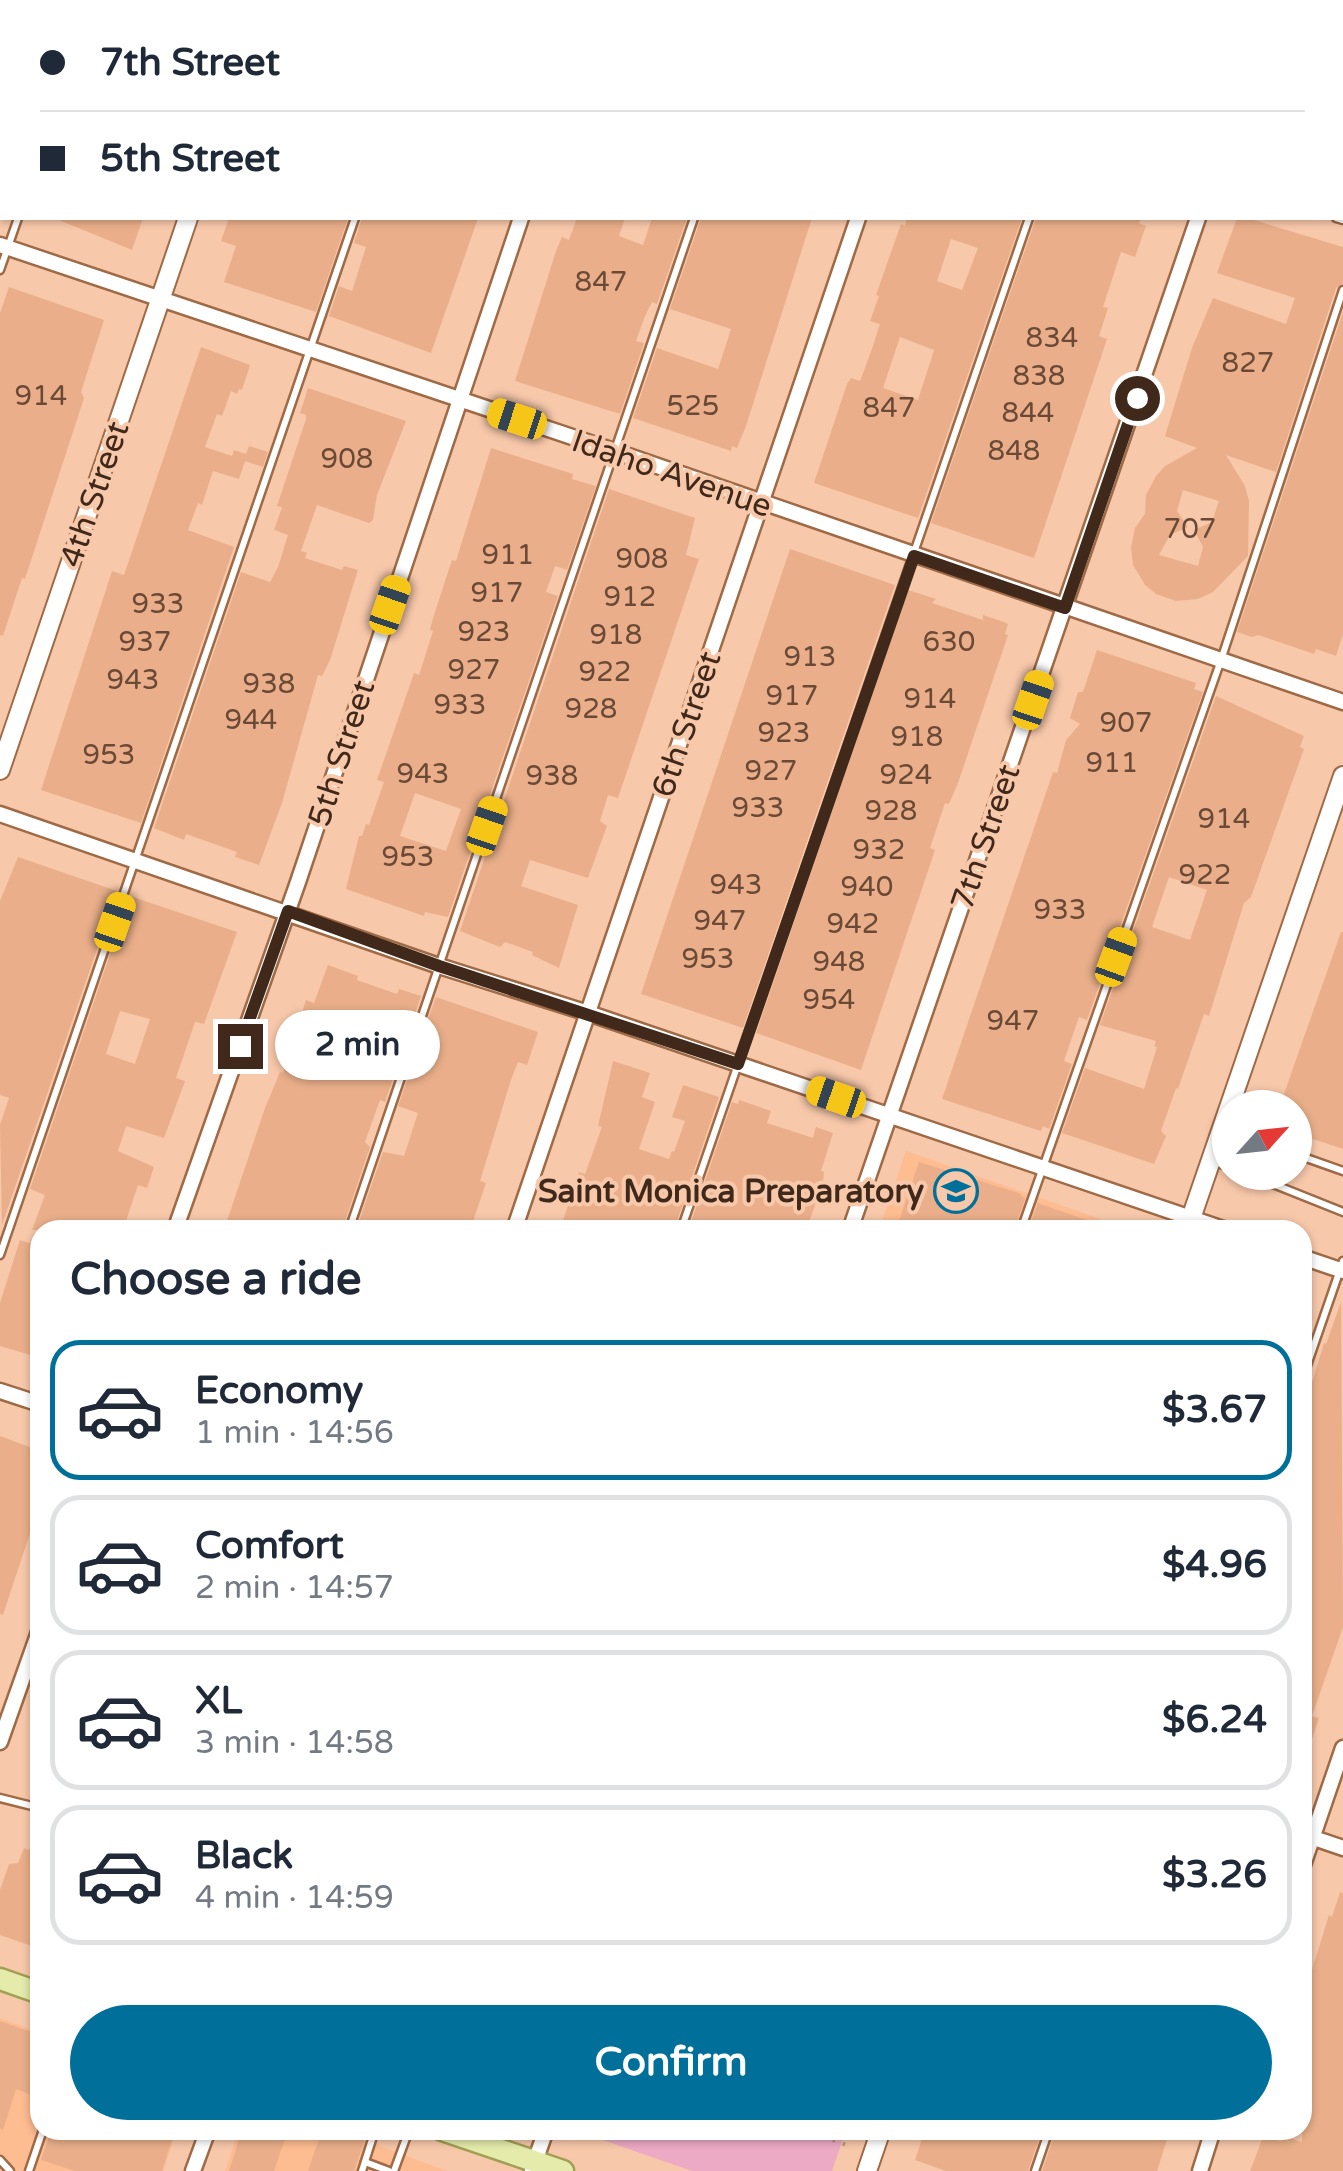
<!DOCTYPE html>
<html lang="en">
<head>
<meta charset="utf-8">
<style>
  :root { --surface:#fff; --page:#f2f2f3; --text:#1f2937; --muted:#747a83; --line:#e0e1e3; --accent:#00709b }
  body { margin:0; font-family:"Varela Round",sans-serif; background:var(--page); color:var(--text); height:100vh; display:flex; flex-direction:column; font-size:38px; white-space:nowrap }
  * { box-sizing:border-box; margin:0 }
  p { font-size:32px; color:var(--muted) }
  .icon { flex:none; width:55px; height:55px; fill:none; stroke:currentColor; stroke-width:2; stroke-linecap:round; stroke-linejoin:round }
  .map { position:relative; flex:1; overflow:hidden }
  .sheet { position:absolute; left:30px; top:1220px; width:1282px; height:920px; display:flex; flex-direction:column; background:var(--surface); border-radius:30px; box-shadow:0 2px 8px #0004 }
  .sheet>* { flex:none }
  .top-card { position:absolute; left:0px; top:0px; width:1345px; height:220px; box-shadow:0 2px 8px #0004; display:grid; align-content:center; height:220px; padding:0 40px; background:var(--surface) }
  .needle { width:65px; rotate:63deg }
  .fabs { position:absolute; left:1212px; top:1090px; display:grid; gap:20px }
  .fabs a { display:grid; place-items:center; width:100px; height:100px; border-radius:50%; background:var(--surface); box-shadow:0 2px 8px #0004; font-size:50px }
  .end { position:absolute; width:45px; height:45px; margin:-22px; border:12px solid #40291a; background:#fff; box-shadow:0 0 0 5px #fff }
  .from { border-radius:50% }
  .bubble { position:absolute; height:70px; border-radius:35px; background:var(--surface); box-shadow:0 2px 8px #0004; font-size:32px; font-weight:700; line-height:70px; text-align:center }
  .car { position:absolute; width:30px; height:60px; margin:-30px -15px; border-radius:12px; box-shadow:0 0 8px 2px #0007; background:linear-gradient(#f5c518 24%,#345 0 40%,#f5c518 0 76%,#345 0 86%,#f5c518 0) }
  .top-card b { display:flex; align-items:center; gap:35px; height:95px; font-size:38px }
  .top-card b+b { border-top:2px solid var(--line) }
  .top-card i { width:25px; height:25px; background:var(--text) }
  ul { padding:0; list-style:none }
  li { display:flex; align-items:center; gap:30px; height:140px; margin:0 20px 15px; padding:0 20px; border:5px solid var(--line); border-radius:30px }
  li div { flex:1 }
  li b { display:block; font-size:38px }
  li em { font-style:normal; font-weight:700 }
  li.selected { border-color:var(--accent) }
  li>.icon { width:90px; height:90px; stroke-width:1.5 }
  h2 { padding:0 40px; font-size:45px; line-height:120px }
  .primary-button { display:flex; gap:20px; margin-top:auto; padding:20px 40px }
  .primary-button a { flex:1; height:115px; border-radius:60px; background:var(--accent); color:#fff; font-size:40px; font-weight:700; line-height:115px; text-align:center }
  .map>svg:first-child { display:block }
</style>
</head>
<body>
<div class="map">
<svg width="1343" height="2171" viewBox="0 0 1343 2171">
  <rect width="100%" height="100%" fill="#f8c8aa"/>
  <g fill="#febc91">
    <polygon points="906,1151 1132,1230 879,1230"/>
    <polygon points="0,2018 40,2033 40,2130 177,2130 163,2171 0,2171"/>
    <polygon points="239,2130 336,2130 447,2171 225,2171"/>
  </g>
  <polygon fill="#edaac4" points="846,2130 832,2171 692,2171 577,2131"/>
  <g fill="#eaaf8a" fill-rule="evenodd">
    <polygon points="54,218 143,218 132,250"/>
    <polygon points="229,218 348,218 316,312 224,282 236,246 221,241"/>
    <polygon points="362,218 478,218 431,353 329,316 339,286 352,291 366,247 354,243"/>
    <polygon points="577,218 625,218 619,236 643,245 652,218 687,218 657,304 652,302 645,316 636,341 644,343 620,414 515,381 556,251 562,237 569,240"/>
    <polygon points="701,218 812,218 746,426 737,448 732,446 731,451 633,418 657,348 718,369 731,329 670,309"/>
    <path d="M907,218H1022L918,518L814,483L847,384L851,378L860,381L872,349L880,324L870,321L879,296L876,295L901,224L905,226ZM951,239L978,248L962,290L937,281ZM900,337L934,350L918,400L883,388Z"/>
    <polygon points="1036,218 1141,218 1139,223 1146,226 1135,257 1121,252 1103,307 1108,308 1099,336 1107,339 1034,558 931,523"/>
    <path d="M1237,218H1247L1343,247V283L1336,288L1276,472L1226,455L1245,486L1249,501L1248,556L1213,592L1198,599L1176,601L1156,594L1145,585L1133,565L1131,547L1135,528L1145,514L1146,495L1156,476L1165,466L1197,448L1165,436L1192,348L1213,298L1286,324L1295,298L1217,273ZM1183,490L1219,501L1212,522L1194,530L1203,547L1198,566L1159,555L1170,535L1188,527L1177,511Z"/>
    <polygon points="9,287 104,320 81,392 84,398 25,579 22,578 3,636 0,635 0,313"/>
    <polygon points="1343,312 1343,634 1336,656 1316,649 1314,654 1258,635 1252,637 1237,632"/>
    <polygon points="201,347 250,365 242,390 239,389 237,394 231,391 222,416 217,414 205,447 232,456 234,450 246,454 249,446 268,452 263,467 245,461 239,479 213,471 202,505 198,503 188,530 234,547 141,823 41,790 112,571 124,575"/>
    <polygon points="308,388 406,421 377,495 373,520 369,523 317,505 301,551 307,553 305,558 342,570 344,566 358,570 330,660 322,676 318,675 282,803 259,865 235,857 237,852 186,834 184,840 154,828 241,572 270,582 278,567 288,535 274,530 282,507 277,506 306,419 306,415 300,413"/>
    <path d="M491,448L573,474L572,479L596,486L567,570L555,566L546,592L558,596L448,917L425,912L424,916L346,889L359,836H362L366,824L369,825L384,782L377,780L414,673L419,675L433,631L430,630L433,618L452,560L456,561ZM415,793L461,809L446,851L400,836Z"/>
    <polygon points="609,489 695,518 686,555 699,559 618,798 608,795 600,821 607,826 588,878 530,860 521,886 578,905 559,968 532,955 533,952 505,942 500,947 460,931"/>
    <polygon points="790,549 895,585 743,1028 641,994"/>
    <polygon points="908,590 936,599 932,603 983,620 983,615 1004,622 1008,624 1005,634 1008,635 958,783 949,804 945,803 930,848 935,850 861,1070 756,1033"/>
    <polygon points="1097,650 1196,683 1194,689 1203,692 1087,1020 1079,1017 1064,1061 1072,1064 1049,1129 1043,1126 1041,1131 942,1099 1053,772 1057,773 1066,740 1080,724 1070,718 1078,692 1083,692"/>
    <path d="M1216,696L1304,736L1300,747L1304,749L1251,897L1244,903L1209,1016L1204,1014L1178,1089L1176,1088L1161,1131L1166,1136L1154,1164L1062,1133L1085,1068L1144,1089L1157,1047L1154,1046L1156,1041L1100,1025ZM1169,877L1207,890L1190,940L1152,927Z"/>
    <polygon points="18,857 117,891 2,1225 0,1125 9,1098 0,1095 0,901"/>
    <path d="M130,896L237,932L204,1024L195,1022L176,1078L185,1081L164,1138L126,1126L118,1151L154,1167L147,1188L138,1185L123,1230H32L45,1195L30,1189ZM120,1011L150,1019L135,1064L106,1054Z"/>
    <polygon points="1341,932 1343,932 1343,1149 1295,1133 1295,1108 1279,1108"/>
    <polygon points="328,965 358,976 357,980 397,994 399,989 421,996 411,1026 404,1023 390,1065 397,1067 385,1102 380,1100 365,1142 370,1147 342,1230 224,1230 265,1108 280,1072 283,1073 306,1000 314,1003"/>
    <polygon points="436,997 538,1032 527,1065 518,1062 511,1080 480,1181 486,1183 470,1230 356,1230 383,1152 404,1156 418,1113 398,1106 410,1072 416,1073 429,1032 424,1030"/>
    <polygon points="613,1061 650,1073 642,1097 655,1102 639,1149 669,1159 672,1151 674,1152 685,1121 672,1117 683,1085 719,1097 674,1230 560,1230 579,1172 585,1174 602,1127 598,1126"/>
    <polygon points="739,1100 771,1111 767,1123 813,1138 816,1127 833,1133 821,1171 824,1172 823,1183 806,1230 689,1228 732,1102 738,1104"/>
    <polygon points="919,1162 1019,1193 1025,1199 1014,1230 896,1230"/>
    <polygon points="1038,1203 1109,1228 1108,1230 1028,1230"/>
    <polygon points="20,1240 36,1245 32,1256 40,1257 40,1355 37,1357 0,1346 0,1303"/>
    <polygon points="1341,1302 1343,1627 1312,1716 1319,1718 1305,1759 1302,1759 1302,1416 1324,1343 1326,1344"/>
    <polygon points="0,1436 40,1451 40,1519 35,1518 3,1615 0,1614"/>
    <polygon points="38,1825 40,1825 40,1949 0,1935 0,1890 9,1864 18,1863 24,1848 29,1850"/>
    <polygon points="1340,1892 1343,1893 1343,2171 1250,2171 1263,2137 1281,2141 1283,2136 1302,2142 1302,2002 1329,1915 1332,1917"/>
    <polygon points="0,2021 40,2035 40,2098 16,2089 3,2130 0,2129"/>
    <polygon points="51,2130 73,2130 91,2136 93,2130 175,2130 162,2171 75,2171 41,2160"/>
    <polygon points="242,2130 288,2130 274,2171 229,2171"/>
    <polygon points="322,2130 337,2130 365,2139 354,2171 308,2171"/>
    <polygon points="925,2130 1042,2130 1028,2171 946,2171 915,2160"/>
    <polygon points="1056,2130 1170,2130 1157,2171 1042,2171"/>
  </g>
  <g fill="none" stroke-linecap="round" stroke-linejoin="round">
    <g stroke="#9f6a46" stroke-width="11">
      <g id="service">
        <polyline points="90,2 91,0"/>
        <polyline points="427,2 428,0"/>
        <polyline points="767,2 768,0"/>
        <polyline points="1093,2 1094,0"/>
        <polyline points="1342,34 1343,35"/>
        <polyline points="1336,218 1343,220"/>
        <polyline points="0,270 18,218"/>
        <polyline points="1295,1154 1343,1171"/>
        <polyline points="1211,1161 1230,1167"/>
        <polyline points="1243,1172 1343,1212"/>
        <polyline points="349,1230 694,218"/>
        <polyline points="681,1230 1029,218"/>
        <polyline points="1021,1230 1221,660 1343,290"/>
        <polyline points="0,1255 355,218"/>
        <polyline points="1302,1380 1343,1261"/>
        <polyline points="0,1798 40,1808"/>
        <polyline points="0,2160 10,2171"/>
        <polyline points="365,2162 389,2171"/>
        <polyline points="29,2171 43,2130"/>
        <polyline points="362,2171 375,2130"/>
        <polyline points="394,2171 409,2130"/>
        <polyline points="1035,2171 1049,2130"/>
      </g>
    </g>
    <g stroke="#9f6a46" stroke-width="19">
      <g id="minor">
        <polyline points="595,2 595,0"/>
        <polyline points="931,2 932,0"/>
        <polyline points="1270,2 1271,0"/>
        <polyline points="0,245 614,451 1343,702"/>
        <polyline points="0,814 439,966 588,1013 1226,1230"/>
        <polyline points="175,1230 298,882 521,218"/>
        <polyline points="514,1230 858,218"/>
        <polyline points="850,1230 1198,218"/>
        <polyline points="1302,1257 1343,1271"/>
        <polyline points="0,1391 40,1404"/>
        <polyline points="0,1742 40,1629"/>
        <polyline points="1302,1834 1343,1848"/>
        <polyline points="1302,1868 1343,1748"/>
        <polyline points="532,2170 546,2130"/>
        <polyline points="193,2171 208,2130"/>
        <polyline points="1200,2171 1213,2130"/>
      </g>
    </g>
    <g stroke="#9f6a46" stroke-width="22">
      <g id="tertiary">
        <polyline points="952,0 960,2"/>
        <polyline points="261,2 262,0"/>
        <polyline points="1342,134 1343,134"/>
        <polyline points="0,770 188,218"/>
        <polyline points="1187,1230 1343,776"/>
        <polyline points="867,2171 881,2130"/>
      </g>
    </g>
    <g stroke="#a09f54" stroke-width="25">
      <g id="primary">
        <polyline points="0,1979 40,1993"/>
        <polyline points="442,2130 563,2171"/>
      </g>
    </g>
    <polyline stroke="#be967c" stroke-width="4" stroke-dasharray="2.5 8" stroke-linecap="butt" points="803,2130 847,2145"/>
    <use href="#service" stroke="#fff" stroke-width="6"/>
    <use href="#minor" stroke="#fff" stroke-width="14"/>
    <use href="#tertiary" stroke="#fff" stroke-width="18"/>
    <use href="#primary" stroke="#e5ebab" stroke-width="20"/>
  </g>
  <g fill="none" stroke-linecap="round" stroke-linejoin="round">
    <polyline stroke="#40291a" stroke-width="12" points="240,1046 288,911 439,966 738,1064 914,556 1065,608 1137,398"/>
  </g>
  <defs>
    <g id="school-ring" transform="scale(2.25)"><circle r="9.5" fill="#f8c8aa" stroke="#00709b" stroke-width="1.5"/><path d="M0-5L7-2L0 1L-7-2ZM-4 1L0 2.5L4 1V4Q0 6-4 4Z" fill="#00709b"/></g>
  </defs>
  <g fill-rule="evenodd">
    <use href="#school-ring" x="956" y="1191"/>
  </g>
  <g text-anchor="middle" stroke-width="8" stroke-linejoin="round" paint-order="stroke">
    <g font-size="28" fill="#6a4a36">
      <text x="601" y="291">847</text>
      <text x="1052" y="347">834</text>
      <text x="1248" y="372">827</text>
      <text x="1039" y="385">838</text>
      <text x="41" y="405">914</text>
      <text x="693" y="415">525</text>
      <text x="889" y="417">847</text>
      <text x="1028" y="422">844</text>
      <text x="1014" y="460">848</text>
      <text x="347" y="468">908</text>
      <text x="1190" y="538">707</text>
      <text x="508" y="564">911</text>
      <text x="642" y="568">908</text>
      <text x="497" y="602">917</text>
      <text x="630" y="606">912</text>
      <text x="158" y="613">933</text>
      <text x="484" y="641">923</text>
      <text x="616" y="644">918</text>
      <text x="145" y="651">937</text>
      <text x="949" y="651">630</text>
      <text x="810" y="666">913</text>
      <text x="474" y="679">927</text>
      <text x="605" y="681">922</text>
      <text x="133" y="689">943</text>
      <text x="269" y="693">938</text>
      <text x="792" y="705">917</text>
      <text x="930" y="708">914</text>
      <text x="460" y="714">933</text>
      <text x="591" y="718">928</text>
      <text x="251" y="729">944</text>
      <text x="1126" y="732">907</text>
      <text x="784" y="742">923</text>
      <text x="917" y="746">918</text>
      <text x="109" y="764">953</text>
      <text x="1112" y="772">911</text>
      <text x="771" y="780">927</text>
      <text x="423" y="783">943</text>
      <text x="906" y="784">924</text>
      <text x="552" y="785">938</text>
      <text x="758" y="817">933</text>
      <text x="891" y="820">928</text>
      <text x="1224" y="828">914</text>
      <text x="879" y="859">932</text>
      <text x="408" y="866">953</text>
      <text x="1205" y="884">922</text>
      <text x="736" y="894">943</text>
      <text x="867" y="896">940</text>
      <text x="1060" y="919">933</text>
      <text x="720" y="930">947</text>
      <text x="853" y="933">942</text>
      <text x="708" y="968">953</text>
      <text x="839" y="971">948</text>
      <text x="829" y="1009">954</text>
      <text x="1013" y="1030">947</text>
    </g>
    <g font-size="32" fill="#40291a" stroke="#f8c8aa">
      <text transform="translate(672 473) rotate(19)" y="11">Idaho Avenue</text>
      <text transform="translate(94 494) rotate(-71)" y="11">4th Street</text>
      <text transform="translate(686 724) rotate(-71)" y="11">6th Street</text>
      <text transform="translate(341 753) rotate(-72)" y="11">5th Street</text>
      <text transform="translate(985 837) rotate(-71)" y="11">7th Street</text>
    </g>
    <g font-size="32" font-weight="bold" fill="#40291a" stroke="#f8c8aa" text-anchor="end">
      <text x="924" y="1202">Saint Monica Preparatory</text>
    </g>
  </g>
</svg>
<div class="fabs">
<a><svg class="needle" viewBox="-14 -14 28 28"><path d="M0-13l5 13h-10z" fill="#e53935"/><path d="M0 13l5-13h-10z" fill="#747a83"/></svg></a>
</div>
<i class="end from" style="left:1137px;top:398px"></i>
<i class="end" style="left:240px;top:1046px"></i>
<div class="bubble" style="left:275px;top:1010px;width:165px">2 min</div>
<i class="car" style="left:517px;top:419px;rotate:288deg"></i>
<i class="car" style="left:390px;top:605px;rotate:19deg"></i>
<i class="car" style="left:1033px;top:700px;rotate:19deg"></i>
<i class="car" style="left:487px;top:826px;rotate:19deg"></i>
<i class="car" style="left:115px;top:922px;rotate:19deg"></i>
<i class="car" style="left:1116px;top:957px;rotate:20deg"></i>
<i class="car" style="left:836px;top:1097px;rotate:289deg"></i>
<div class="top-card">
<b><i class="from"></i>7th Street</b>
<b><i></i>5th Street</b>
</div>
<section class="sheet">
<h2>Choose a ride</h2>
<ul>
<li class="selected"><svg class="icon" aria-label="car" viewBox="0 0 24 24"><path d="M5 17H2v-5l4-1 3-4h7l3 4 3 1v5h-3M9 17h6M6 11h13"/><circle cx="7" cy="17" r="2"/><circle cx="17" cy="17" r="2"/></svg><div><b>Economy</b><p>1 min · 14:56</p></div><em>$3.67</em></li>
<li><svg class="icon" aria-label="car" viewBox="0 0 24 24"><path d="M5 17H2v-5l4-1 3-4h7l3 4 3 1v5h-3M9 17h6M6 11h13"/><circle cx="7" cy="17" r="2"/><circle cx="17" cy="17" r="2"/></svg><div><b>Comfort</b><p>2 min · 14:57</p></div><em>$4.96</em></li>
<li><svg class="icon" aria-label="car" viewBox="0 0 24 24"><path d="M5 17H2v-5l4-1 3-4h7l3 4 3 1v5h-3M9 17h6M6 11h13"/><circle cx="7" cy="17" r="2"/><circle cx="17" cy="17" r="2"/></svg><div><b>XL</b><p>3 min · 14:58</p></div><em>$6.24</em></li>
<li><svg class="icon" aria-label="car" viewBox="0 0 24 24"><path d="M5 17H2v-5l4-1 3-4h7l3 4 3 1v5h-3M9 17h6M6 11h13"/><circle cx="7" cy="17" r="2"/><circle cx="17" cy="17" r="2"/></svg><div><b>Black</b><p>4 min · 14:59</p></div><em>$3.26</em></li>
</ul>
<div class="primary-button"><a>Confirm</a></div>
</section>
</div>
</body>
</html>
